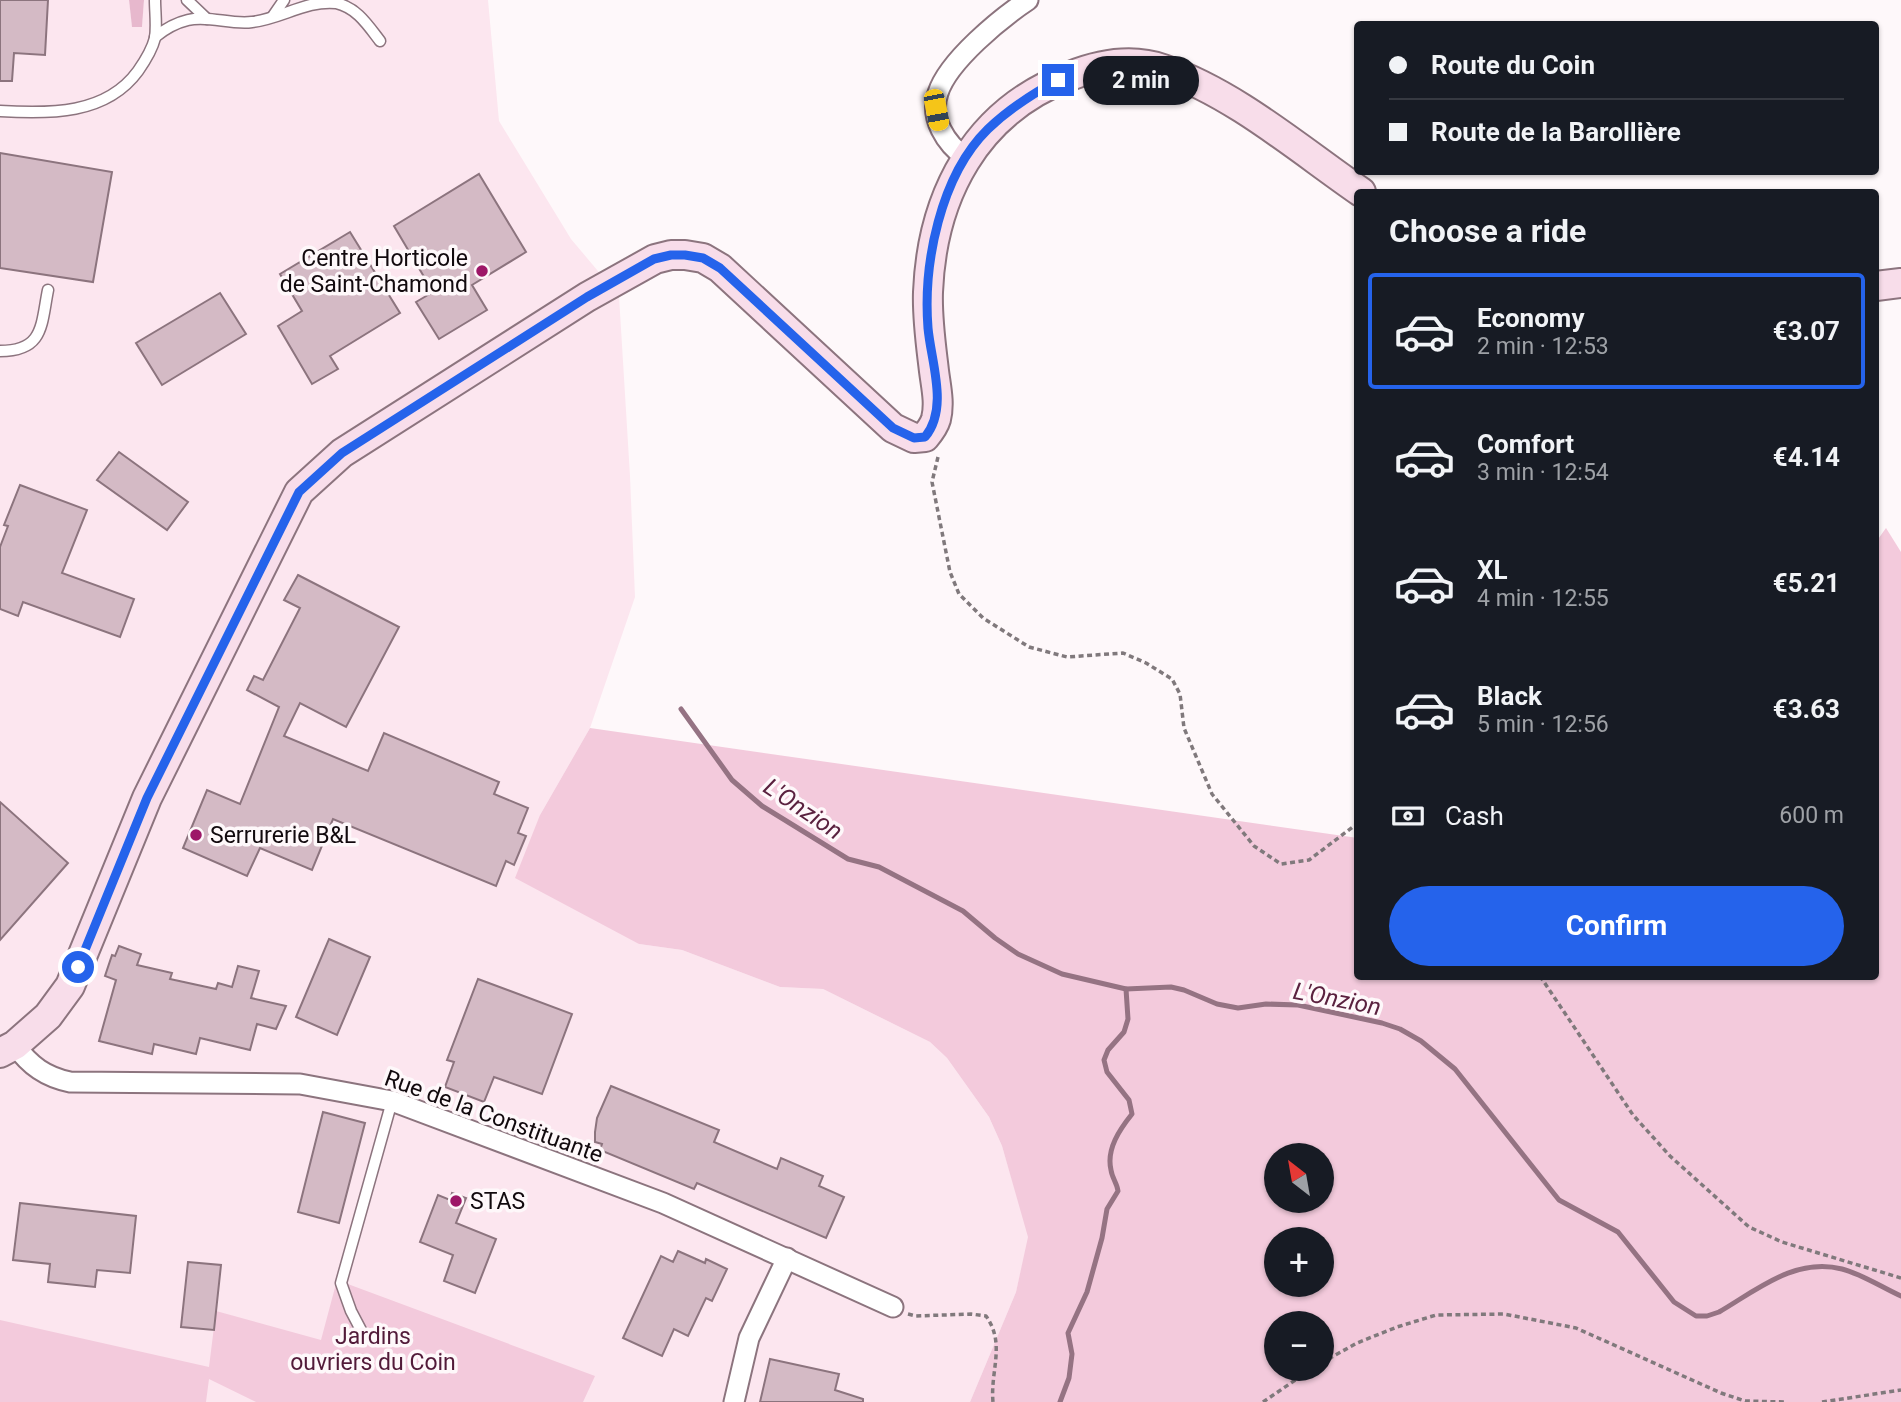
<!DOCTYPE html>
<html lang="en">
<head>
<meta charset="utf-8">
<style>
  :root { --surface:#171b24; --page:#20242c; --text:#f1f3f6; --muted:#9ea1a6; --line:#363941; --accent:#2563eb }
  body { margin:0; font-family:Roboto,sans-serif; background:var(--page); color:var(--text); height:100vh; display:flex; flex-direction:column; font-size:26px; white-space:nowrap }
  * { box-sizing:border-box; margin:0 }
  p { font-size:23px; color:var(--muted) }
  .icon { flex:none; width:38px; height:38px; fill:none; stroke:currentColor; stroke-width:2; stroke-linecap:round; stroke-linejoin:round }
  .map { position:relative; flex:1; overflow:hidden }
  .panel { position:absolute; left:1354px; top:189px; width:525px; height:791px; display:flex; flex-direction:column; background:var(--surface); border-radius:7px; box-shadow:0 2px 5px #0004 }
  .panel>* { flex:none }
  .top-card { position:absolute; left:1354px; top:21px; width:525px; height:154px; border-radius:7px; box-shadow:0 2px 5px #0004; display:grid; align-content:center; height:154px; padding:0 35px; background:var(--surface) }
  .needle { width:46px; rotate:329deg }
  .fabs { position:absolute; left:1264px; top:1143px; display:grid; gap:14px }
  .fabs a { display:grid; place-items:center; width:70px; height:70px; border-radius:50%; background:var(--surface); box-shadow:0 2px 5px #0004; font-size:35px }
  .end { position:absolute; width:32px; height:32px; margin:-16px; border:9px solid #2563eb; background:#fff; box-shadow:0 0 0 4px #fff }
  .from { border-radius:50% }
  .bubble { position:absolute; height:49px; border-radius:24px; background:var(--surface); box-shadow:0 2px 5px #0004; font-size:23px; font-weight:700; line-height:49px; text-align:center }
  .car { position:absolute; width:21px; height:42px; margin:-21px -10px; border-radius:9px; box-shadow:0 0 5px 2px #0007; background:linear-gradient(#f5c518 24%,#345 0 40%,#f5c518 0 76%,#345 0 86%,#f5c518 0) }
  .top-card b { display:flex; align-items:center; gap:24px; height:66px; font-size:26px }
  .top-card b+b { border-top:2px solid var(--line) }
  .top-card i { width:18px; height:18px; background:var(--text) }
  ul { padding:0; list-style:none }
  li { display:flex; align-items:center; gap:21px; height:116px; margin:0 14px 10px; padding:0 21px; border:4px solid transparent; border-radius:7px }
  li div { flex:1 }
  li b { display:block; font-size:26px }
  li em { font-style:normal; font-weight:700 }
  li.current { border-color:var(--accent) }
  li>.icon { width:63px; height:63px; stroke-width:1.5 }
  h2 { padding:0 35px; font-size:32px; line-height:84px }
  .pay { display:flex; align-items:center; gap:18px; height:77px; padding:0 35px; font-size:26px }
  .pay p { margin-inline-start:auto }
  .button { display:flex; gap:14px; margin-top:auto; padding:14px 35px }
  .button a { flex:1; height:80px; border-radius:42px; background:var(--accent); color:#fff; font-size:28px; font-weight:700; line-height:80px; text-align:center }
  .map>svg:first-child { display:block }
</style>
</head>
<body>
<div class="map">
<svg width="1901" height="1402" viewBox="0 0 1901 1402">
  <rect width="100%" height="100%" fill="#fef8fa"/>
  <polygon fill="#fce6ef" points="0,0 129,0 132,26 142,27 144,0 488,0 499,121 571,239 619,296 630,476 635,597 590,728 540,815 639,944 682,950 780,987 823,989 930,1042 947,1058 989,1117 1002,1146 1029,1237 1016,1292 970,1402 0,1402"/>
  <g fill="#f3cadc" fill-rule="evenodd">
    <path d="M1886,528L1901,552V1402H970L1016,1292L1028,1237L1002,1146L989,1117L947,1058L930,1042L823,989L780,987L682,950L639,944L515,878L540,815L590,728L1358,838V976H1876V542ZM1276,1155H1321V1200H1276ZM1276,1239H1321V1284H1276ZM1276,1323H1321V1368H1276Z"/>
    <polygon points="337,1280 595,1376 583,1402 256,1402 209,1379 206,1402 0,1402 0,1320 209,1367 216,1311 321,1340"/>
  </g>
  <polygon fill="#e7b8cd" points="129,0 144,0 142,27 132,27"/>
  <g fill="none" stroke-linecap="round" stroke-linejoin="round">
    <g stroke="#957383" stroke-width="5">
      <path d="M681,709L732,780L762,806L848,859L879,867L963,911L995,938L1018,954L1062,974L1126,989L1171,987L1184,990L1217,1004L1238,1008L1266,1004L1298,1005L1382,1023L1400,1029L1421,1041L1455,1069L1559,1200L1618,1232L1674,1302L1696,1316H1707L1719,1312C1757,1290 1795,1257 1842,1269C1862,1274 1883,1288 1901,1296"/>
      <path d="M1060,1402L1069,1378L1072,1354L1068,1333L1087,1292L1102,1238L1107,1209L1118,1191C1117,1183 1112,1178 1111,1170C1106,1149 1120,1129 1132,1114L1129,1100L1107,1072L1104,1060L1108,1050L1124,1032L1128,1019L1126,989"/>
    </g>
  </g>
  <g fill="#d4bac5" stroke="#8c747e" stroke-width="2">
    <polygon points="0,0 48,0 45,55 14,53 12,81 0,81"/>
    <polygon points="0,153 112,172 93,282 0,268"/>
    <polygon points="479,174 526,252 472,285 487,310 439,339 416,302 433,292 394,226"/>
    <polygon points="350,232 400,313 330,356 338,369 312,384 278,326 302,311 280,274"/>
    <polygon points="220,293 246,334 162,385 136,343"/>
    <polygon points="119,452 188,502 167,530 97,480"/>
    <polygon points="20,485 87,510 62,573 134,599 120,637 23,602 18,616 0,609 0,547 8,526 4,525"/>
    <polygon points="298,575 399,627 346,727 300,703 284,736 368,771 384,733 499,782 494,794 528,808 518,833 526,836 514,865 506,861 496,886 333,819 312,870 260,848 247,876 183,848 207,790 240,804 279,707 247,690 254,676 263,680 300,608 284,600"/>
    <polygon points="0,802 68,863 0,940"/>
    <polygon points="329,939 370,957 337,1035 296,1017"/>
    <polygon points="119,946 141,954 137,965 172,973 170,979 216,989 218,983 232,987 238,966 259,971 251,998 286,1006 276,1029 257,1024 250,1050 200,1038 196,1054 154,1044 152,1054 99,1041 116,980 105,976 112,955 115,956"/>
    <polygon points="478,979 572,1014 542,1094 494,1077 484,1102 445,1087 454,1062 447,1060"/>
    <polygon points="611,1086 719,1130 714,1142 777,1169 781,1158 823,1176 819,1186 844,1197 826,1238 697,1183 694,1189 600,1150 602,1144 595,1142 595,1132 597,1118"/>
    <polygon points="323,1112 365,1123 339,1223 298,1212"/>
    <polygon points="452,1193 466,1198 456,1223 496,1239 475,1293 444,1281 453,1255 420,1242 438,1195 450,1200"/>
    <polygon points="20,1203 136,1216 130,1273 97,1270 95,1287 48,1282 50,1264 13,1260"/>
    <polygon points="678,1251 705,1263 706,1259 727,1269 712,1301 706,1298 688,1336 674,1329 662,1356 623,1338 661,1256 673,1262"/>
    <polygon points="188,1262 221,1265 214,1330 181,1327"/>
    <polygon points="770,1359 839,1374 835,1390 863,1399 863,1402 760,1402"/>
  </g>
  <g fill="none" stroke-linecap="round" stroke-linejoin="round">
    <g stroke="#8c747e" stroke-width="13">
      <g id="lane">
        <polyline points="187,0 207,19"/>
        <polyline points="273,16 284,0"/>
        <path d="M155,37C165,29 175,23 188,20C208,15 231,25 252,22C281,19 306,0 336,3C357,8 367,24 380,41"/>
        <path d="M0,111C49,114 106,115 138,71C145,61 152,50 155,38C157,26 155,12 155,0"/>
        <path d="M0,351C44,351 41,325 48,290"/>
        <polyline points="362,1332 351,1311 341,1283 392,1101"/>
      </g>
    </g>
    <g stroke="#8c747e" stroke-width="23">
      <g id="street">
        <path d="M966,158C946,144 929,118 938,93C948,61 1001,18 1028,0"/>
        <path d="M15,1045C30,1066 46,1077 70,1082L300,1084L392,1101L663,1203L893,1307"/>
        <polyline points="734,1402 749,1338 787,1258"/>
      </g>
    </g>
    <g stroke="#8c747e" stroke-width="32">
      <g id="secondary">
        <polyline points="1876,286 1901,283"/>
        <path d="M0,1053L15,1045L48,1016L70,986L147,798L299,492L342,453L587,297L655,259L671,255H685L703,258L720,268L893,428L914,438L925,437C930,431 934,426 936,419C940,403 936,387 934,371C931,345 927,319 928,292C932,195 976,111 1070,76C1100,64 1132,58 1163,69C1234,93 1300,150 1361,192"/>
      </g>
    </g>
    <g stroke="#80797c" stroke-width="3.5" stroke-dasharray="5 3.5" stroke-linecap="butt">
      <polyline points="938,457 932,482 950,572 959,594 983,618 1029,647 1067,657 1123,653 1146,663 1172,679 1180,694 1184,728 1212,794 1254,846 1281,864 1309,860 1358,823"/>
      <polyline points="1540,976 1633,1115 1670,1156 1749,1227 1782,1242 1901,1278"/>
      <path d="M908,1314L916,1316L971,1314L986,1316C1006,1344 990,1371 993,1402"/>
      <polyline points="1321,1363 1357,1343 1397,1327 1436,1315 1504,1314 1576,1328 1721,1393 1745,1401 1785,1402"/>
      <polyline points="1263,1402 1313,1368"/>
      <polyline points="1822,1402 1901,1390"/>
    </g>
    <use href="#lane" stroke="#fff" stroke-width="10"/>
    <use href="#street" stroke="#fff" stroke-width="19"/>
    <use href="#secondary" stroke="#f8ddea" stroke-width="28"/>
  </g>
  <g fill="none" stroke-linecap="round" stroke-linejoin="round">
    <path stroke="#2563eb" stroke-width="9" d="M78,967L147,798L299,492L342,453L587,297L654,259L671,255H685L703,258L720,268L893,428L914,438L925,437C949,408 931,362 928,328C923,264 940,176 988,129C1009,109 1032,94 1058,80"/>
  </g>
  <g fill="#9d1768" stroke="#fef8fa" stroke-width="2.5">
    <circle cx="482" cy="271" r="7"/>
    <circle cx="196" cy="835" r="7"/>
    <circle cx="456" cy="1201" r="7"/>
  </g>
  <g text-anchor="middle" stroke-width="7" stroke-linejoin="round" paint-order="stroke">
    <g font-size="23" fill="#11090d" stroke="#fef8fa" text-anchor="start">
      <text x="468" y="266" text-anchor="end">Centre Horticole<tspan x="468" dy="26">de Saint-Chamond</tspan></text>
      <text x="210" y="843">Serrurerie B&amp;L</text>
      <text x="470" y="1209">STAS</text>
    </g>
    <g font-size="23" fill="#11090d" stroke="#fef8fa">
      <text transform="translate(494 1116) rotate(20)" y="8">Rue de la Constituante</text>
    </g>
    <g font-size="23" fill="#521a39" stroke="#fef8fa">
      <text x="373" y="1344">Jardins<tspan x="373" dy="26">ouvriers du Coin</tspan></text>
    </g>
    <g font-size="24" font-style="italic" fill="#5a213f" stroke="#fef8fa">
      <text transform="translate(803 809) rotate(34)" y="8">L'Onzion</text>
      <text transform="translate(1337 999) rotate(11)" y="8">L'Onzion</text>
    </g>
  </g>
</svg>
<div class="fabs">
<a><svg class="needle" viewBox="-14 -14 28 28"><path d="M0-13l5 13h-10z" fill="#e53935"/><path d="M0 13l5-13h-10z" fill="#9ea1a6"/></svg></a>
<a>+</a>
<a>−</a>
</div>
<i class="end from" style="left:78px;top:967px"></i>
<i class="end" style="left:1058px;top:80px"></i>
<div class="bubble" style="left:1083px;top:56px;width:116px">2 min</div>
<i class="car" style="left:936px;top:110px;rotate:169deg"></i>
<div class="top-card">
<b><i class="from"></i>Route du Coin</b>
<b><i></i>Route de la Barollière</b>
</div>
<section class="panel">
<h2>Choose a ride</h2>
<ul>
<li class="current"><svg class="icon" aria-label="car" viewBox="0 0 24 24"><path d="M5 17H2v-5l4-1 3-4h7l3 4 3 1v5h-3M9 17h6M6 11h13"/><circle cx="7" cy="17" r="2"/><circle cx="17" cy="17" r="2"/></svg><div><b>Economy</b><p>2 min · 12:53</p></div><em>€3.07</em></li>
<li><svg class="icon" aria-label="car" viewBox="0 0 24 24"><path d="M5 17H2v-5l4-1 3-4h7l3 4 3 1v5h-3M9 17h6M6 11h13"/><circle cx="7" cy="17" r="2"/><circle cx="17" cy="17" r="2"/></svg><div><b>Comfort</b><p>3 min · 12:54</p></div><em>€4.14</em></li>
<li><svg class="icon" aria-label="car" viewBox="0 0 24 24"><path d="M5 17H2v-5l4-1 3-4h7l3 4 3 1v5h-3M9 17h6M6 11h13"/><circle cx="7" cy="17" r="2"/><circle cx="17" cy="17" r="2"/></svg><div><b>XL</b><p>4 min · 12:55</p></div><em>€5.21</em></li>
<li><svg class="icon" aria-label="car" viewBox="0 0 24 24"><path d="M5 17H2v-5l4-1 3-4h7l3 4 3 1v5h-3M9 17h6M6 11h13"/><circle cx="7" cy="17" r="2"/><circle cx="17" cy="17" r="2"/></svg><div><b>Black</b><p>5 min · 12:56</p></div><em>€3.63</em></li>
</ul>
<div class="pay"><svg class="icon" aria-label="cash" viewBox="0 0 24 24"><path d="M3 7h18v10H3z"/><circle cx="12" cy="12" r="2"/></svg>Cash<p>600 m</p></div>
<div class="button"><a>Confirm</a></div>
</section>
</div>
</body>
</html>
